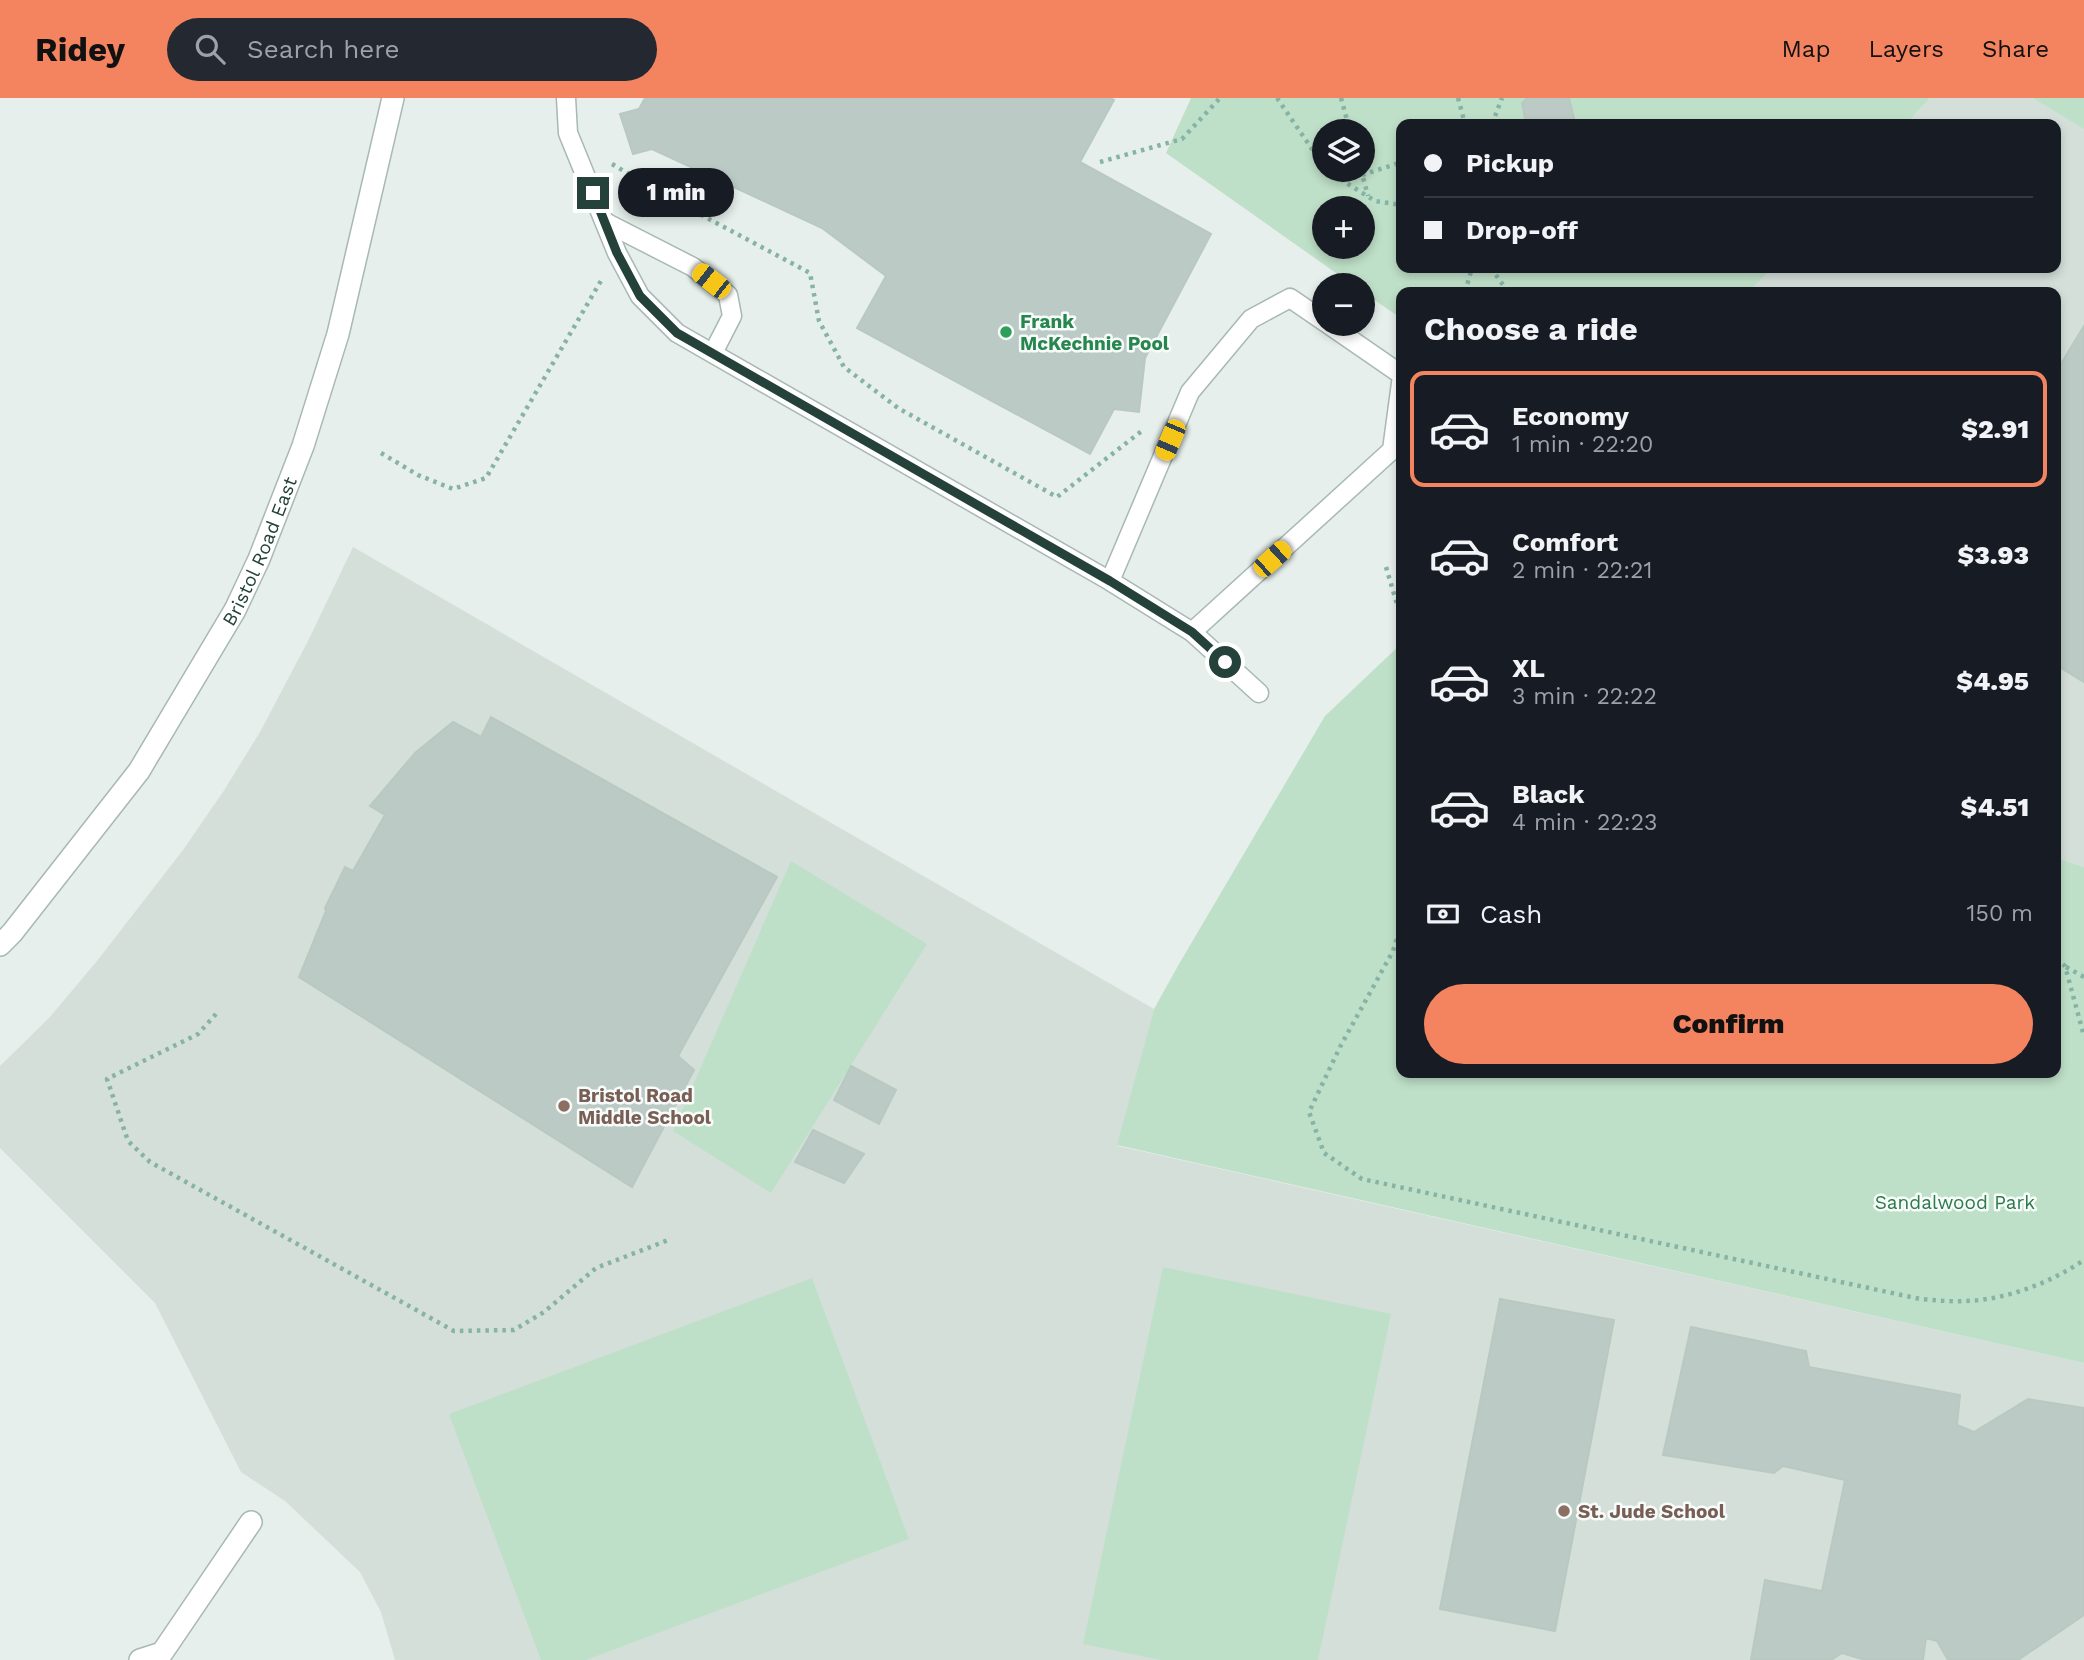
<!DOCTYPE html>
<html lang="en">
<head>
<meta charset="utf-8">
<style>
  :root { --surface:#171b24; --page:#242831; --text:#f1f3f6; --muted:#9ea1a6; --line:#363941; --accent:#f4845f }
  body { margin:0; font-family:"Work Sans",sans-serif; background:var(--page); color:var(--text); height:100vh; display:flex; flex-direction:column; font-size:26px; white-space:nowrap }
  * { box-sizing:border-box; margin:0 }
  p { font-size:23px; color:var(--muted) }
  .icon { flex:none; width:38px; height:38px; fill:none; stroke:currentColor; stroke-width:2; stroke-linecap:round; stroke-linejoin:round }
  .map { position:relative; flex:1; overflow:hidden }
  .details { position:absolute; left:1396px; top:189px; width:665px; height:791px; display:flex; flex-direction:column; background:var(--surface); border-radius:14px; box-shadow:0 4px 10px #0003 }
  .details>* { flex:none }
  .banner { position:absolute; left:1396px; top:21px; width:665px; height:154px; border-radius:14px; box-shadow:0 4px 10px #0003; display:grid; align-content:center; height:154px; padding:0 28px; background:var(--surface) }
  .controls { position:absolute; left:1312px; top:21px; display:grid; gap:14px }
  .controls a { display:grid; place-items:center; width:63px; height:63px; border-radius:50%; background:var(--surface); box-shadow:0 4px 10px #0003; font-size:35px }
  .end { position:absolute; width:32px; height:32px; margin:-16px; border:9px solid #24423a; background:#fff; box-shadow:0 0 0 4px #fff }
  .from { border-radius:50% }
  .bubble { position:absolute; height:49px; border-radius:24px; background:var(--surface); box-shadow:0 4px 10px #0003; font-size:23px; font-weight:800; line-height:49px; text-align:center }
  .car { position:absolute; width:21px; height:42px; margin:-21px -10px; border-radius:9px; box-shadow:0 0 5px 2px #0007; background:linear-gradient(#f5c518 24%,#345 0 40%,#f5c518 0 76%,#345 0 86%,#f5c518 0) }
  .banner b { display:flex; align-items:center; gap:24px; height:66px; font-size:26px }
  .banner b+b { border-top:2px solid var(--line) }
  .banner i { width:18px; height:18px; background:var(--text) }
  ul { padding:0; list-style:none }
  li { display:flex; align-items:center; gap:21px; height:116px; margin:0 14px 10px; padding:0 14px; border:4px solid transparent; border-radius:14px }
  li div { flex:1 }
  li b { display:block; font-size:26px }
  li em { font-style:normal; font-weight:800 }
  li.on { border-color:var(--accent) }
  li>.icon { width:63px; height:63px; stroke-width:1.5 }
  h2 { padding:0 28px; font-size:32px; line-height:84px }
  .pay { display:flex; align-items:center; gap:18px; height:77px; padding:0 28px; font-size:26px }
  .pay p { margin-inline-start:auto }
  .cta { display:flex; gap:14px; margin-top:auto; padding:14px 28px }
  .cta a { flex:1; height:80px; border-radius:42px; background:var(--accent); color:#111; font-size:28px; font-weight:800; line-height:80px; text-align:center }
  header { display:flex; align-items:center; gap:42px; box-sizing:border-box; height:98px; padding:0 35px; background:var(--accent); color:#111 }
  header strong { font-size:33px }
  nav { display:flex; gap:38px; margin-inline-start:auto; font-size:24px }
  .search { width:490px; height:63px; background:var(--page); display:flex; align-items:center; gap:18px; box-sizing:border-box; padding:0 24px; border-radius:38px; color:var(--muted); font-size:26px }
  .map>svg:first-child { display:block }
</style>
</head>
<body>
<header>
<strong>Ridey</strong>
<div class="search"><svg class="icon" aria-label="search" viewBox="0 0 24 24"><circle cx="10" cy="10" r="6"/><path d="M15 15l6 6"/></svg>Search here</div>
<nav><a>Map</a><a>Layers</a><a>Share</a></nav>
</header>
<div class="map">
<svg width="2084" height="1562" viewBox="0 0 2084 1562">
  <rect width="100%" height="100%" fill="#e6efeb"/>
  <g fill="#d4dfda">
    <polygon points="1930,0 2084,0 2084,769 2056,760 2056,194 1749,194 1772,170 2056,170 2056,26 1906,26"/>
    <polygon points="353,449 1154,911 1118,1048 2084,1265 2084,1562 395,1562 381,1514 360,1474 285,1403 241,1374 155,1205 0,1050 0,968 49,920 97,863 183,752 223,694 260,634 308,543"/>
  </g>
  <g fill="#bfe0c8" fill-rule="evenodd">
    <path d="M1191,0H1930L1906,26H1402V170H1772L1749,194H1402V221L1363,194V187H1353L1166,55ZM1325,33H1363V72H1325ZM1325,110H1363V149H1325Z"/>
    <polygon points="2033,0 2084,0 2084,31"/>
    <polygon points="1402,545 1402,975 2056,975 2056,760 2084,769 2084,1265 1117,1047 1154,911 1179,866 1325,618"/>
    <polygon points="791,763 927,846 771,1095 673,1033"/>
    <polygon points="1163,1169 1391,1216 1318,1562 1160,1562 1083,1546"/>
    <polygon points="812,1180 909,1441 586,1562 541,1562 449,1316"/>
  </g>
  <g fill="#bbcac4" stroke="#b8c9c2" stroke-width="2">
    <polygon points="645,0 1110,0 1114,2 1080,64 1211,136 1145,260 1139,314 1114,311 1090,356 857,230 886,178 822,130 652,51 633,56 620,16 639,11"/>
    <polygon points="1527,0 1569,0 1574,20 1567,26 1526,26 1522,5"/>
    <polygon points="2084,228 2084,584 2056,567 2056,274"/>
    <polygon points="491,619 777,779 678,958 694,972 632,1089 299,879 326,813 325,810 345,769 353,773 385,717 370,708 415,655 453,624 481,639"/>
    <polygon points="851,968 896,992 879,1026 834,1002"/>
    <polygon points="813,1032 864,1056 844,1085 795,1064"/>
    <polygon points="1500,1201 1614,1222 1555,1533 1440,1511"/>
    <polygon points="1691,1229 1806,1253 1809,1269 1960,1297 1957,1327 1974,1334 2028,1301 2084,1310 2084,1517 2018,1562 1948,1562 1937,1543 1926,1540 1923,1562 1865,1562 1842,1555 1831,1562 1751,1562 1765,1482 1822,1493 1845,1382 1783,1368 1774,1375 1663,1357"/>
  </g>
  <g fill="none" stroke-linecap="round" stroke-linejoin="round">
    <g stroke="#a8b8b2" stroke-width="21">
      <g id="service">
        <polyline points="566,0 568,35 617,155 640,198 677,235 1110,483 1192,534 1259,595"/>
        <polyline points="605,124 693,169 728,197 732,218 713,255"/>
        <polyline points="1328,226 1402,277"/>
        <polyline points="1110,483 1190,294 1251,221 1290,200 1325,224"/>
        <polyline points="1192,534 1392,352 1402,278"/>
      </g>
    </g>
    <g stroke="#a8b8b2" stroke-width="24">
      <polyline id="minor" points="140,1562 162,1555 251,1424"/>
    </g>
    <g stroke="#a8b8b2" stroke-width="24">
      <g id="tertiary">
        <path id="s1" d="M0,847L12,835L139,673L235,512L259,461L303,348L338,236L393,0"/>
      </g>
    </g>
    <g stroke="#86b3a5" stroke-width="4.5" stroke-dasharray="3.5 5" stroke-linecap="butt">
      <polyline points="1277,0 1325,70"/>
      <polyline points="1341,0 1350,33"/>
      <polyline points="1458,0 1465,26"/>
      <polyline points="1492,26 1502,0"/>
      <polyline points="1100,64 1182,41 1220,0"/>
      <polyline points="612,66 666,98 810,175 819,223 844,269 898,310 1057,399 1143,332"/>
      <polyline points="1326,72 1375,103 1402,107"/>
      <polyline points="1361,72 1368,98"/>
      <polyline points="1362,77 1402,64"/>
      <polyline points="647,117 666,98"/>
      <polyline points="1491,170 1508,194"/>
      <polyline points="1465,194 1472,170"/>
      <polyline points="381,355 418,377 453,391 486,380 602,181"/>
      <polyline points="1386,469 1402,523"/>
      <path d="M1402,825L1393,853L1340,949L1309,1014L1324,1055L1362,1081L1920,1201C1935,1202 1950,1204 1965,1203C2006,1202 2050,1185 2084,1162"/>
      <polyline points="2056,861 2065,868 2084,938"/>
      <polyline points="2066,869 2084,879"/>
      <polyline points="216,916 198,936 107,981 128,1043 150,1064 454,1233 514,1232 544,1214 596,1170 671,1141"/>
    </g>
    <use href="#service" stroke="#fff" stroke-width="18"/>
    <use href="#minor" stroke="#fff" stroke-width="21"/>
    <use href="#tertiary" stroke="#fff" stroke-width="21"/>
  </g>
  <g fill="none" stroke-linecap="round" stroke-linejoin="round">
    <polyline stroke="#24423a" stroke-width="9" points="593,95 617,155 640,198 677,235 1110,483 1192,534 1225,564"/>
  </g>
  <circle fill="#2e9e5b" stroke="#f7fbf9" stroke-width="2.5" cx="1006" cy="234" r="7"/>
  <g fill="#8d6e63" stroke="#f7fbf9" stroke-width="2.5">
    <circle cx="564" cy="1008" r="7"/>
    <circle cx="1564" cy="1413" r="7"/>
  </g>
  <g text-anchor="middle" stroke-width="5" stroke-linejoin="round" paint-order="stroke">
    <g font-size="19" font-weight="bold" fill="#27864d" stroke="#f7fbf9" text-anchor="start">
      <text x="1020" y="230">Frank<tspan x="1020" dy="22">McKechnie Pool</tspan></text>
    </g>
    <g font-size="19" fill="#24423a" stroke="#f7fbf9">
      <text dy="7" stroke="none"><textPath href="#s1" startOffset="474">Bristol Road East</textPath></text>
    </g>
    <g font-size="19" font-weight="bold" fill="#785e54" stroke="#f7fbf9" text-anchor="start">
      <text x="578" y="1004">Bristol Road<tspan x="578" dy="22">Middle School</tspan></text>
      <text x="1578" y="1420">St. Jude School</text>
    </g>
    <g font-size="19" fill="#2d7a4b" stroke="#f7fbf9">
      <text x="1955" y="1111">Sandalwood Park</text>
    </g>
  </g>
</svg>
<div class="controls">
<a><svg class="icon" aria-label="layers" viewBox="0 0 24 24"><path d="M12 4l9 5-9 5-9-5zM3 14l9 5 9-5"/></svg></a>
<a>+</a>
<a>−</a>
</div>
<i class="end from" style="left:1225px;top:564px"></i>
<i class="end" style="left:593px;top:95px"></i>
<div class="bubble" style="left:618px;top:70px;width:116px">1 min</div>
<i class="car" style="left:711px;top:183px;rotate:308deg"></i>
<i class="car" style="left:1170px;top:342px;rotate:203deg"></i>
<i class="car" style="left:1272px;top:461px;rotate:48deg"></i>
<div class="banner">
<b><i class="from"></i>Pickup</b>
<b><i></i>Drop-off</b>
</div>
<section class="details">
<h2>Choose a ride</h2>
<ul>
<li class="on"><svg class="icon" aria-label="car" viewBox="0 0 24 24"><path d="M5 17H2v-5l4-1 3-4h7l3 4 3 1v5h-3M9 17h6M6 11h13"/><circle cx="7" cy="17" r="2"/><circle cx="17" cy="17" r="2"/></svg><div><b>Economy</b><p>1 min · 22:20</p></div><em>$2.91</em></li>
<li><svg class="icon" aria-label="car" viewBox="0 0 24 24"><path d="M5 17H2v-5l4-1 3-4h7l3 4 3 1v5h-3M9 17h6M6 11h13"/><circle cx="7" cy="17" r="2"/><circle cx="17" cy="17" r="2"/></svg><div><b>Comfort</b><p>2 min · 22:21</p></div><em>$3.93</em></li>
<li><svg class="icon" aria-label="car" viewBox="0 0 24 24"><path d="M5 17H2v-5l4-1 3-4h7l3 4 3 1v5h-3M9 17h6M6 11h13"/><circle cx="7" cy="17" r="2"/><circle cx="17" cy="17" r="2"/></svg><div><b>XL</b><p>3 min · 22:22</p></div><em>$4.95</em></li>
<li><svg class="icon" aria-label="car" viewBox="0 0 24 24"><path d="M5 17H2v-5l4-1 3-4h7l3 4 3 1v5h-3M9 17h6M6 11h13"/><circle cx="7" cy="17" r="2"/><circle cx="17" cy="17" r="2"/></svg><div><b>Black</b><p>4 min · 22:23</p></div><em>$4.51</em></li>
</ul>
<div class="pay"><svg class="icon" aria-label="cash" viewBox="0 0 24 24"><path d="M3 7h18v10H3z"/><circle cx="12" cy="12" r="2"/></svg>Cash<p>150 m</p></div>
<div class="cta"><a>Confirm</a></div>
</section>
</div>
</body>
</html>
